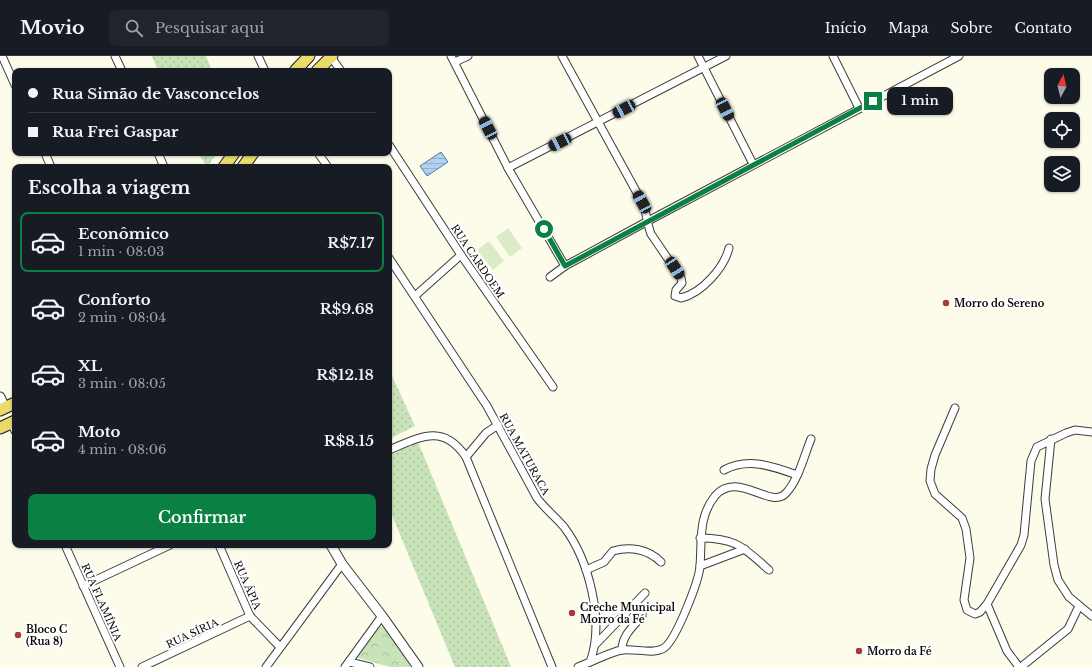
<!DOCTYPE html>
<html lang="pt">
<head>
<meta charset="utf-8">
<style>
  :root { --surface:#171b24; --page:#20242c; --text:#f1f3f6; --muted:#9ea1a6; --line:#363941; --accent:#0b8043 }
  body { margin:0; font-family:"Libre Baskerville",serif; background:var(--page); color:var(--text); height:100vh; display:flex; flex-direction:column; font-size:15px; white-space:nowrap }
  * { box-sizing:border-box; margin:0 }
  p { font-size:13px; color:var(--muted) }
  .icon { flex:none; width:22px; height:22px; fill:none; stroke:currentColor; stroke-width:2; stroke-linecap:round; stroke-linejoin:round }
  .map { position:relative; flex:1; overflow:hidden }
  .sheet { position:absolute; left:12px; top:108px; width:380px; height:384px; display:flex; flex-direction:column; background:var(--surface); border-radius:8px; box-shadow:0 1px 3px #0004 }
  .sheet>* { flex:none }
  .top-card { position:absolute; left:12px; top:12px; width:380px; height:88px; border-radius:8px; box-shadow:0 1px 3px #0004; display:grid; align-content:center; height:88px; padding:0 16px; background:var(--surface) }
  .needle { width:26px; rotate:7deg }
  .tools { position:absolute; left:1044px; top:12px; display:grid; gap:8px }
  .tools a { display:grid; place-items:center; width:36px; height:36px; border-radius:8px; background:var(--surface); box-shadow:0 1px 3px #0004; font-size:20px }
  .end { position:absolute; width:18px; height:18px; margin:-9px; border:5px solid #0b8043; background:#fff; box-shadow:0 0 0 2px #fff }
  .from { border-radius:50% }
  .bubble { position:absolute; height:28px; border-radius:8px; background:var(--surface); box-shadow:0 1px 3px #0004; font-size:13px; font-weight:600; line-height:28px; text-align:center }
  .car { position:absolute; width:12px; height:24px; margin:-12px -6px; border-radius:5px; box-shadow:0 0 3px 1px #0007; background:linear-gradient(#222 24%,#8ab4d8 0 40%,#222 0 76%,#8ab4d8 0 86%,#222 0) }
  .top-card b { display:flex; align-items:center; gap:14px; height:38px; font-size:15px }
  .top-card b+b { border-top:1px solid var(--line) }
  .top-card i { width:10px; height:10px; background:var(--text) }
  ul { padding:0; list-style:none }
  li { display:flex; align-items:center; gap:12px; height:60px; margin:0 8px 6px; padding:0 8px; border:2px solid transparent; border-radius:8px }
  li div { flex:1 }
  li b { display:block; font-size:15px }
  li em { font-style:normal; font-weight:600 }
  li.current { border-color:var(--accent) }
  li>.icon { width:36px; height:36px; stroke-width:1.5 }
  h2 { padding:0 16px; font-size:18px; line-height:48px }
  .action { display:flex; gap:8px; margin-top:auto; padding:8px 16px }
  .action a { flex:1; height:46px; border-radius:8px; background:var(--accent); color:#fff; font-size:16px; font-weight:600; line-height:46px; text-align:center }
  header { display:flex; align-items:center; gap:24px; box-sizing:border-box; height:56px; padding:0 20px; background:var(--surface); border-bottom:1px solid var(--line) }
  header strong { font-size:19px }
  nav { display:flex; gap:22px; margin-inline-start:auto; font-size:14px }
  .search { width:280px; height:36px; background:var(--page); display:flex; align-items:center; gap:10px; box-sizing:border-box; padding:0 14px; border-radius:8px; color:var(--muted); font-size:15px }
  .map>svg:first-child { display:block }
</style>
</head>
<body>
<header>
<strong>Movio</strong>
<div class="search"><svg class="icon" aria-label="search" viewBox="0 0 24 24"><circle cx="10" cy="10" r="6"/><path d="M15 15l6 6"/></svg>Pesquisar aqui</div>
<nav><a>Início</a><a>Mapa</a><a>Sobre</a><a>Contato</a></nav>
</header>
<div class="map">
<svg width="1092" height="611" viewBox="0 0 1092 611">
  <defs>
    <pattern id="grass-dots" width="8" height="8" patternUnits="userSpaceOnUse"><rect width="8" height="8" fill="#c8e3b7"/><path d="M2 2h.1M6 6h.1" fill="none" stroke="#aac19c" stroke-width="1.8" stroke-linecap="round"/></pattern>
    <pattern id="park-crowns" width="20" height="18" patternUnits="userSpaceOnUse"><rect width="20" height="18" fill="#c8e3b7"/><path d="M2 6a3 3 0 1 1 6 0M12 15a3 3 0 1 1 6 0" fill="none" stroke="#aac19c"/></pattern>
    <pattern id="water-rules" width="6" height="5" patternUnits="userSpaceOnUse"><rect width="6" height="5" fill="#b3d1ef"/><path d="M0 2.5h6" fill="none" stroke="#99b2cc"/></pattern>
  </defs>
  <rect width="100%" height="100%" fill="#fdfbe9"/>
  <g fill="url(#grass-dots)">
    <polygon points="152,0 206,0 212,15 158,15"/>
    <polygon points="198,97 217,97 207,111"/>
    <polygon points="389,313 415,370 389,383"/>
    <polygon points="418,386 511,611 455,611 389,452 389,399"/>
  </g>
  <polygon fill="url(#park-crowns)" points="376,570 384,571 411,609 410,611 390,611 355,601"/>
  <g fill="#dbebc8">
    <polygon points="508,172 522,192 510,201 496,181"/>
    <polygon points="489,185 504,205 493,214 477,194"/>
  </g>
  <polygon fill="url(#water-rules)" stroke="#417ebe" points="441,96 448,106 427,120 420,110"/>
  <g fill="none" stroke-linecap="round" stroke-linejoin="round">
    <g stroke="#3d3d3d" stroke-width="9">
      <g id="minor">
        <polyline points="2,0 15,29"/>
        <polyline points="115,0 122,15"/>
        <polyline points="258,0 265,15"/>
        <polyline points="451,0 508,112 565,210"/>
        <path d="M562,0L642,146C647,157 647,168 651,178L681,222L682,227L676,234L675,240L681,242C702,237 724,212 729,192"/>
        <polyline points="698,0 753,108"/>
        <polyline points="833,0 859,52"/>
        <polyline points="331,1 341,15"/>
        <polyline points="455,6 468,0"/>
        <polyline points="389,89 461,199 553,331"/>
        <polyline points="45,97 51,111"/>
        <polyline points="158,97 164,111"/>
        <polyline points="318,97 328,111"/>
        <polyline points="508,112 726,0"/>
        <path d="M389,202L487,350L537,442C545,453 556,461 564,471C589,504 605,566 590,606L578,611"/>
        <polyline points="550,221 565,210 648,165 959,0"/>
        <polyline points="415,240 461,199"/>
        <polyline points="955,352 935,399 931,413 930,425 935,438 962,462 966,473 970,502 964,544 967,554 975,558 980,556 987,548 1021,489 1024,479 1031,405 1037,391 1066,377 1075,374 1092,376"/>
        <polyline points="11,367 15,375"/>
        <polyline points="1051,383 1045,443 1054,509 1058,524 1069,541 1092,560"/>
        <path d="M389,394C420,381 443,367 466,401L552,611"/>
        <polyline points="466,401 486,377 498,369"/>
        <path d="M724,414C748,401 772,410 797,419"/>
        <path d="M700,482C736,482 743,491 769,514"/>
        <polyline points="65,489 120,611"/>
        <polyline points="219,489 250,560 280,591"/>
        <polyline points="700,510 745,493"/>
        <path d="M586,514L604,506L613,495C630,490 648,493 661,506"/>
        <polyline points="83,530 170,489"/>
        <polyline points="987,548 1007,595 1019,611"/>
        <polyline points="595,589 645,537"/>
        <path d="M622,594C622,579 633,571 642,560V556L635,548"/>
        <polyline points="349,606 370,611"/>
        <path d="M590,606C600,602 611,596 622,594C634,592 653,599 664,592C676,584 699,525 700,510C702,485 698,461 715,440C738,413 772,456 787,436C799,422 804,400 811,383"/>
        <polyline points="142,611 250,560"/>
        <polyline points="266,611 342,508"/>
        <polyline points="345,611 382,560"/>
        <polyline points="1021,611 1068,573 1079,550"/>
      </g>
    </g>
    <g stroke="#3d3d3d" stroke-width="11">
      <g id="tertiary">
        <polyline points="0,341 5,352"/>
        <polyline points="331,489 342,508 382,560 418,611"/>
      </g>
    </g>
    <g stroke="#1b1b1b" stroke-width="13">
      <g id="primary">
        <polyline points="295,15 309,0"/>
        <polyline points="317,15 332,0"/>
        <polyline points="224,111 234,97"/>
        <polyline points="243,111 253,97"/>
        <polyline points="0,354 15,347"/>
        <polyline points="0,372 15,365"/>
      </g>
    </g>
    <use href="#minor" stroke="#fff" stroke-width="7"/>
    <use href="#tertiary" stroke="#fff" stroke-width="9"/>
    <use href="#primary" stroke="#eadb6b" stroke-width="11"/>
  </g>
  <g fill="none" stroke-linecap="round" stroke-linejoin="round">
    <polyline stroke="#0b8043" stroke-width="5" points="544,173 565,210 873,45"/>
  </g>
  <g fill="#ab3a31" stroke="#fff" stroke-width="1.5">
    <circle cx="946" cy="247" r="4"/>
    <circle cx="572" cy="557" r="4"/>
    <circle cx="18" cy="579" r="4"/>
    <circle cx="859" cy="595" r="4"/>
  </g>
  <g text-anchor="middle" stroke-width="4" stroke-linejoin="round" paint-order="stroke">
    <g font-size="10" fill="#0a0a0a" stroke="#fff">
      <text transform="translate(478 205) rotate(56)" y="4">RUA CARDOEM</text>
      <text transform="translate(525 398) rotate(61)" y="4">RUA MATURACA</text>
      <text transform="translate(248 529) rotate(66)" y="4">RUA ÁPIA</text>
      <text transform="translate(102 546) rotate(66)" y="4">RUA FLAMÍNIA</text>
      <text transform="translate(192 577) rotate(-25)" y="4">RUA SÍRIA</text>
    </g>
    <g font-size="10" font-weight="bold" fill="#0a0a0a" stroke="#fff" text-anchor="start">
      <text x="954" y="251">Morro do Sereno</text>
      <text x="580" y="555">Creche Municipal<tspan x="580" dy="12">Morro da Fé</tspan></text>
      <text x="26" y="577">Bloco C<tspan x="26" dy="12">(Rua 8)</tspan></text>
      <text x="867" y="599">Morro da Fé</text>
    </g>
  </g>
</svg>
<div class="tools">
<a><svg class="needle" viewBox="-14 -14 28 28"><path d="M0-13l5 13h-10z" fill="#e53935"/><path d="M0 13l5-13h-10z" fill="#9ea1a6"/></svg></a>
<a><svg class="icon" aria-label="locate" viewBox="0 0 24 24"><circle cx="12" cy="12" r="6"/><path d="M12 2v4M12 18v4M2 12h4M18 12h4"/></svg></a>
<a><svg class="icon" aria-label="layers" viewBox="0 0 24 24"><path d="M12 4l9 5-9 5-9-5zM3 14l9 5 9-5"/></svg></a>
</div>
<i class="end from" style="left:544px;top:173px"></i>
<i class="end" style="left:873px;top:45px"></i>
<div class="bubble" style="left:887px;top:31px;width:66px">1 min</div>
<i class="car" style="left:624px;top:53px;rotate:242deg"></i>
<i class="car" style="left:725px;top:53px;rotate:153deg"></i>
<i class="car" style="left:488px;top:72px;rotate:333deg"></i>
<i class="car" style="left:560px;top:86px;rotate:243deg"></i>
<i class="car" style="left:642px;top:146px;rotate:331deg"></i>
<i class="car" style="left:675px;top:212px;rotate:147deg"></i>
<div class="top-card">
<b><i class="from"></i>Rua Simão de Vasconcelos</b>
<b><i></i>Rua Frei Gaspar</b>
</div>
<section class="sheet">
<h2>Escolha a viagem</h2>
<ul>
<li class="current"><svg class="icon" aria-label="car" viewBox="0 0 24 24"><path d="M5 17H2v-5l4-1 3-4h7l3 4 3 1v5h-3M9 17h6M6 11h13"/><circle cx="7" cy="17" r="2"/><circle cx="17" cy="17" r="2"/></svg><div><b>Econômico</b><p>1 min · 08:03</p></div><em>R$7.17</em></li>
<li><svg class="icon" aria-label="car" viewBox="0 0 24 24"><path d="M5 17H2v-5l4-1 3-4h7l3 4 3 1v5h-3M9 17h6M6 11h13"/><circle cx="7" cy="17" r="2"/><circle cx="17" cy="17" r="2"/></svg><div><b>Conforto</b><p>2 min · 08:04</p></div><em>R$9.68</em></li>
<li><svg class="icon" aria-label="car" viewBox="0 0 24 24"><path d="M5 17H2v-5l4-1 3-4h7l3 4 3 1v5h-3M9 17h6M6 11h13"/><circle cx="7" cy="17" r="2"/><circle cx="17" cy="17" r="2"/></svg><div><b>XL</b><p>3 min · 08:05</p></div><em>R$12.18</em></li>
<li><svg class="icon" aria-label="car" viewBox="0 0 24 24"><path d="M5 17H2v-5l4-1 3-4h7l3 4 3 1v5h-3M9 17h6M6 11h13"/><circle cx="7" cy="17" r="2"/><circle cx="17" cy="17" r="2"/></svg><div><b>Moto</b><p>4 min · 08:06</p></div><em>R$8.15</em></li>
</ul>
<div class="action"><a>Confirmar</a></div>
</section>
</div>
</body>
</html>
